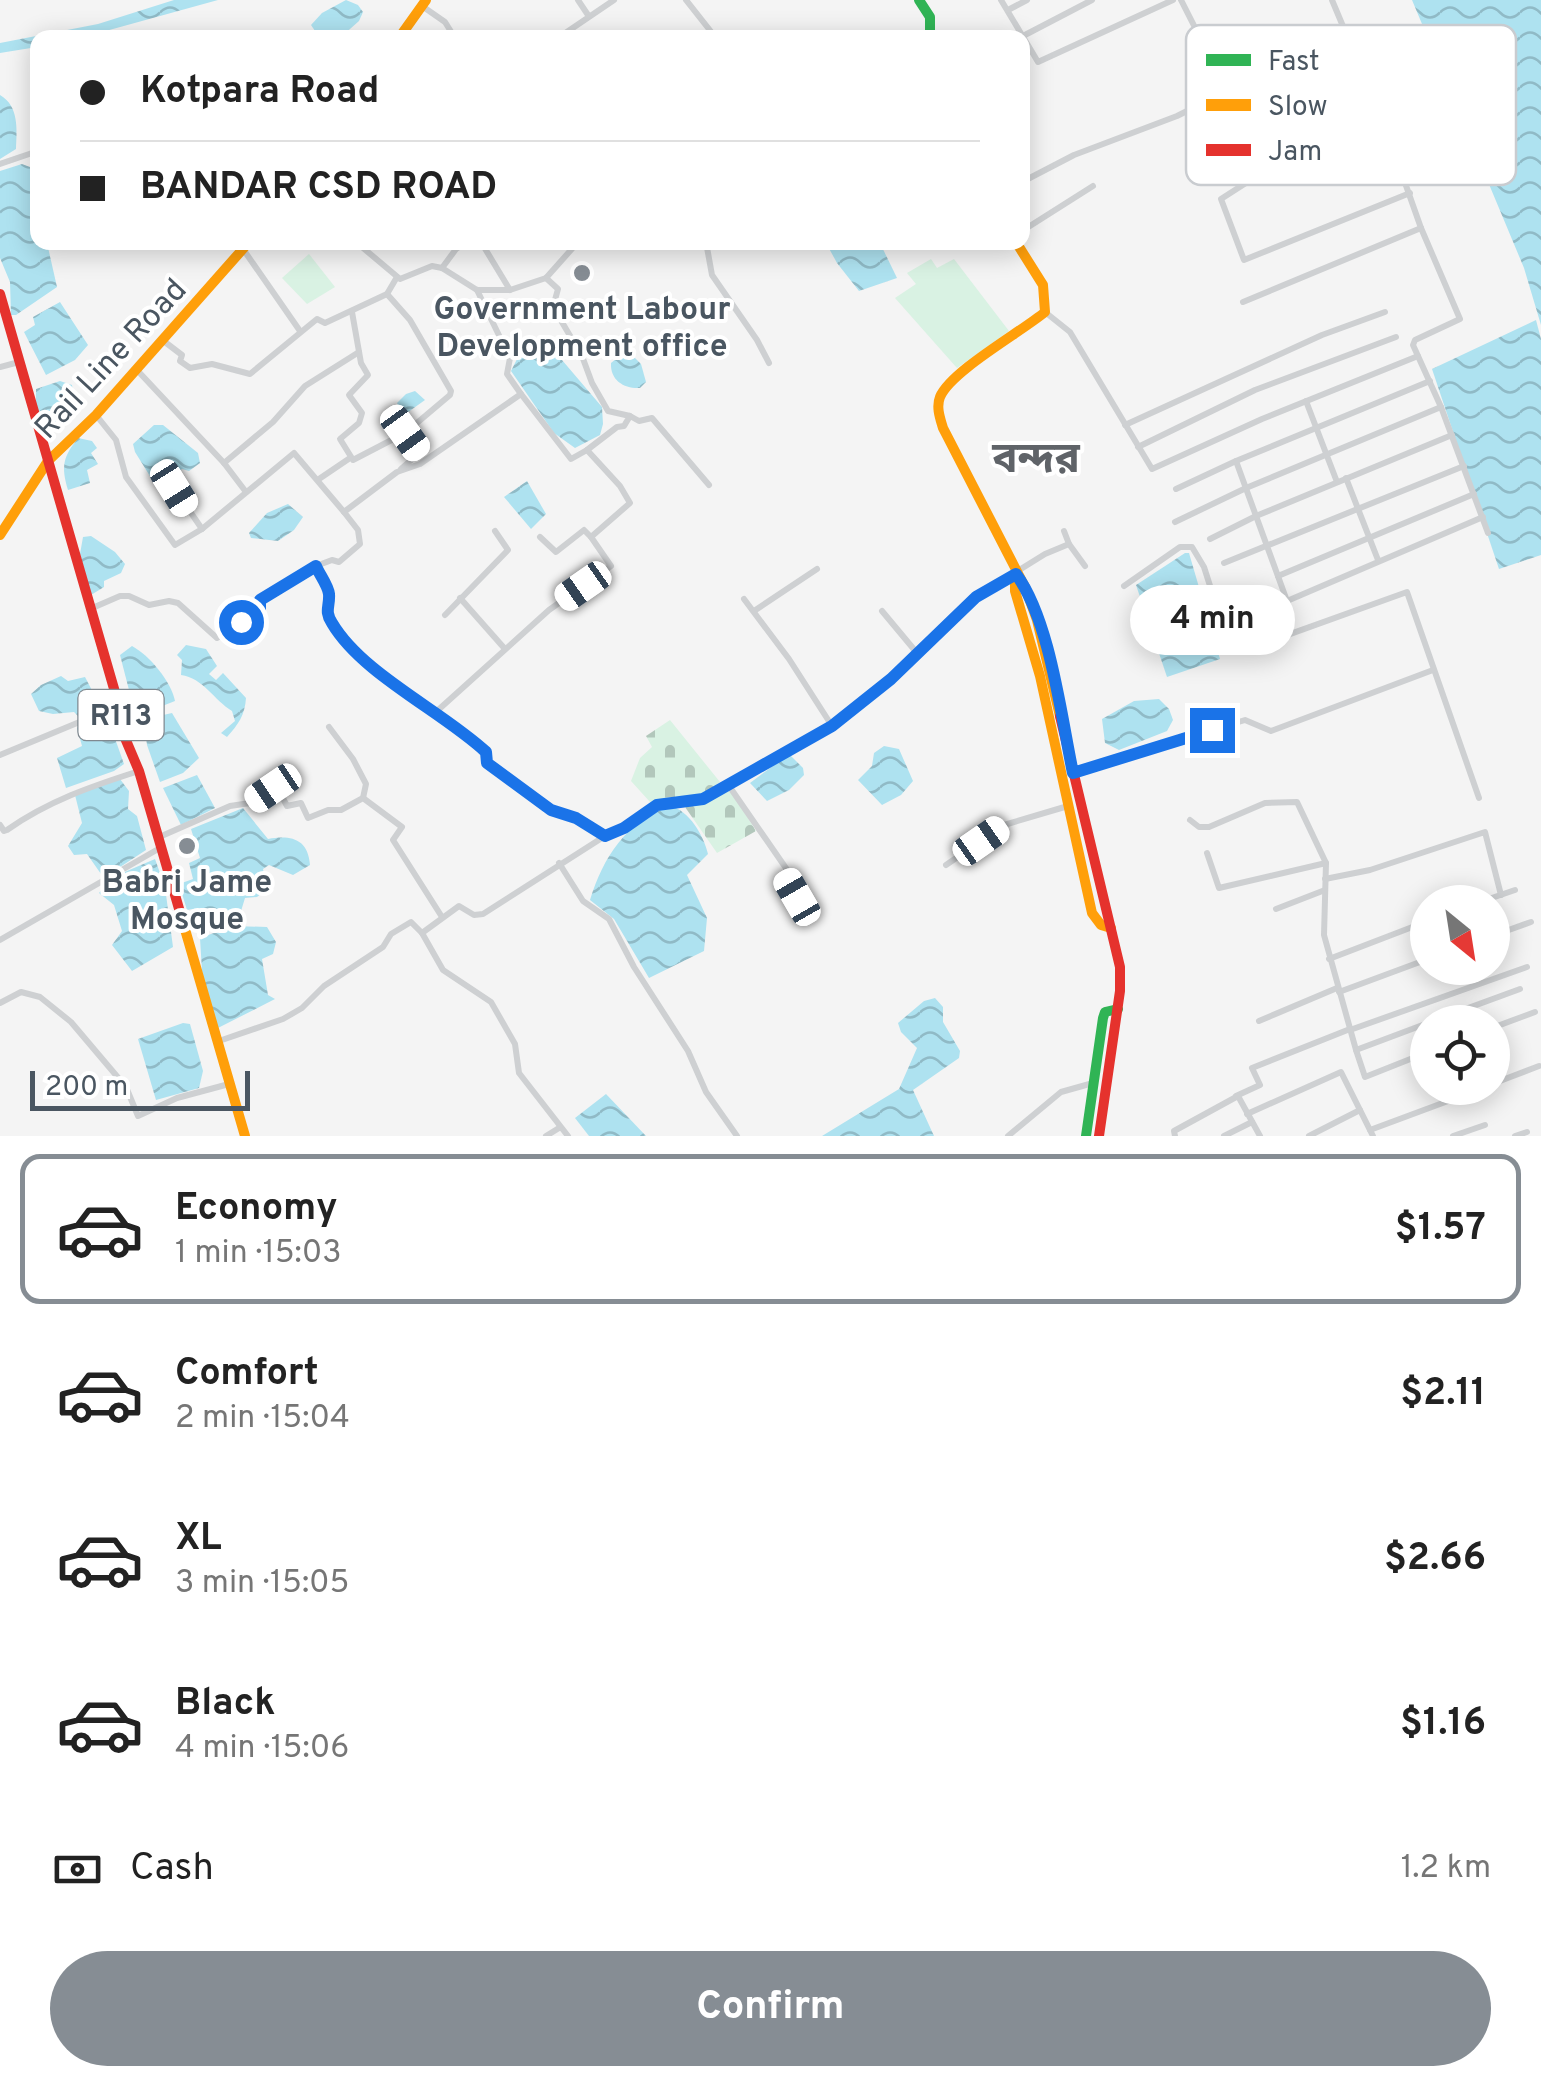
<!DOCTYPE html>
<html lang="en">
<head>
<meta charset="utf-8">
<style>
  :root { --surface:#fff; --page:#f2f2f2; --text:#222; --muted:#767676; --line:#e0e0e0; --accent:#868d94 }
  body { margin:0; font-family:Overpass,"Noto Sans Bengali",sans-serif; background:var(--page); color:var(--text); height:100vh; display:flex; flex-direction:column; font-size:38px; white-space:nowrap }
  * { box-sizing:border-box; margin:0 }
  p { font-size:32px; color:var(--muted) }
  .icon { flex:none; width:55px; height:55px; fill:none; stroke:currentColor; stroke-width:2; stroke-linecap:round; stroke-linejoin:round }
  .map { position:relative; height:1136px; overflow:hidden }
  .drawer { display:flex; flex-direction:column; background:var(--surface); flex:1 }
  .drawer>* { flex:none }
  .banner { position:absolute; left:30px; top:30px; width:1000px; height:220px; border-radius:20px; box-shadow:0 5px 25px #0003; display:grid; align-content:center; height:220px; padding:0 50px; background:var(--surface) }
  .needle { width:65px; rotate:150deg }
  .buttons { position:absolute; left:1410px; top:885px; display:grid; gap:20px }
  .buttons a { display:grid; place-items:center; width:100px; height:100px; border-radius:50%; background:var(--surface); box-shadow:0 5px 25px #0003; font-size:50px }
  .scale { position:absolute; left:30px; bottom:25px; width:220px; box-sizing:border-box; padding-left:10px; border:5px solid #4a5661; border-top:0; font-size:28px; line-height:35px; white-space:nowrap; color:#4a5661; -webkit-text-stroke:8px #fff; paint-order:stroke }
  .end { position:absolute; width:45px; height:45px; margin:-22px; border:12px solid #1a73e8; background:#fff; box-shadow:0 0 0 5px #fff }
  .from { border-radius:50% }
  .bubble { position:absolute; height:70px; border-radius:35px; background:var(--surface); box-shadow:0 5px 25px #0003; font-size:32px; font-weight:700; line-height:70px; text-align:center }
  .car { position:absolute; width:30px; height:60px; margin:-30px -15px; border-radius:12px; box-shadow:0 0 8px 2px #0007; background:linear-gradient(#fff 24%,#345 0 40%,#fff 0 76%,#345 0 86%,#fff 0) }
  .banner b { display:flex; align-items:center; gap:35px; height:95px; font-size:38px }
  .banner b+b { border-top:2px solid var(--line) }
  .banner i { width:25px; height:25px; background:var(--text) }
  ul { padding:18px 0 0; list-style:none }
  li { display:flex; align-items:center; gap:30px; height:150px; margin:0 20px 15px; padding:0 30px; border:5px solid transparent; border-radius:20px }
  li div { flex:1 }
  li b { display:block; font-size:38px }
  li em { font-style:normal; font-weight:700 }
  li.current { border-color:var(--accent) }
  li>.icon { width:90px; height:90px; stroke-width:1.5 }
  .pay { display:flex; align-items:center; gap:25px; height:110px; padding:0 50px; font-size:38px }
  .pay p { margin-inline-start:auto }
  .button { display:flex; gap:20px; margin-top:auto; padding:20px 50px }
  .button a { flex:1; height:115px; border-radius:60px; background:var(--accent); color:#fff; font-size:40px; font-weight:700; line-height:115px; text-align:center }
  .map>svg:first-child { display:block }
</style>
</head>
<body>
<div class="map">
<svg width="1541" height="1136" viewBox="0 0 1541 1136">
  <defs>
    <pattern id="cemetery-stones" width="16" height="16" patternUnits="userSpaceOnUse" patternTransform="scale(2.5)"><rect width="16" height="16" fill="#d9f2e3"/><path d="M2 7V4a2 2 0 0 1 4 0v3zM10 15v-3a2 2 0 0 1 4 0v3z" fill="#b2c7bb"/></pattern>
    <pattern id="water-waves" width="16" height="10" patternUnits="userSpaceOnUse" patternTransform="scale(2.5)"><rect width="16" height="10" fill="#aee2f0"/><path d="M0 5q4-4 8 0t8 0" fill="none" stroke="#90bac6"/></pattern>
  </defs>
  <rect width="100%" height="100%" fill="#f4f4f4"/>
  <g fill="url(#cemetery-stones)">
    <polygon points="670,720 720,782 699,797 666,798 650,802 631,781 640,758 652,747 646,736"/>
    <polygon points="729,788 756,831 717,853 685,807"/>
  </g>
  <g fill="#d9f2e3">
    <polygon points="309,254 335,287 307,304 282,278"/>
    <polygon points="931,259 937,268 954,259 1009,331 957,368 895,298 916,284 907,273"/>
  </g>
  <g fill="url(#water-waves)">
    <polygon points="174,0 218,0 84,37 38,38 37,47 0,53 0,43 98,24"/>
    <polygon points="346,0 358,5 363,12 359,21 341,37 319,37 311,25 322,13"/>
    <polygon points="1412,0 1541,0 1541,325 1524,268"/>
    <path d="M0,95C19,106 17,129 16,149L0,159Z"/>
    <polygon points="22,164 30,167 37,199 38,242 47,243 57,287 16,315 11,315 10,282 0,258 0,171"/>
    <polygon points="826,243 880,243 897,278 859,291 837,263"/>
    <polygon points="60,302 88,345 75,360 46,375 24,332 35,325 33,317"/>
    <polygon points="1536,320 1541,339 1541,555 1499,569 1432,369"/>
    <path d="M627,350L641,364L646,382L640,388C625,389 610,381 611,363Z"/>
    <polygon points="542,355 552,355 562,360 602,407 603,424 600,435 575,448 554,433 511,371 518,357 534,359"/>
    <polygon points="60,381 72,385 75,406 49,432 36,410 36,389"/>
    <polygon points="415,391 425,400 404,415 397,403 406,394"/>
    <polygon points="154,425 163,425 198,453 200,463 189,471 182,469 163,481 153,481 135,452 133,444"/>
    <path d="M78,438L92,441L97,448L91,453L98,464L87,470L90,483L68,490C61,466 63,457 78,438Z"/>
    <polygon points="527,481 546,514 531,529 504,497"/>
    <polygon points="288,504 303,517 294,530 278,541 251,538 249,533 267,513"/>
    <polygon points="91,536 115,552 125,564 121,573 104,581 104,587 91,595 80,554 83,537"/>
    <polygon points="1185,553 1189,553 1220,659 1167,677 1136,585"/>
    <path d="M186,645L206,649L217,666L209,674L216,680L223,673L246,698C245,715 238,725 227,737L221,733L235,721L232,711C214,700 203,678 181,675L182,660L177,655Z"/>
    <path d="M132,646C149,655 171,681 175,701L142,714L129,690L120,655Z"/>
    <polygon points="61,676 68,681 85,677 96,698 90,713 79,717 74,712 53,714 39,711 31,694 41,685"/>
    <polygon points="1159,699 1169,709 1173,720 1167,731 1119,750 1105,743 1102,719 1134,701"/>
    <polygon points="106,713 124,764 114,771 66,788 57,758 82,746 77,728 87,719"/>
    <polygon points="172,713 199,758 183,773 160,782 147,745 144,723 150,718"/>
    <polygon points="884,746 899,749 913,781 901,795 882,805 858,780 872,766 874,753"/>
    <polygon points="789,754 803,768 804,775 789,790 767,801 750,783"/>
    <polygon points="197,775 215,808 181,825 163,788"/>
    <polygon points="120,779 129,791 128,809 137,816 146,850 114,871 106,870 101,874 87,854 74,855 68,846 82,823 75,795"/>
    <path d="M670,806C689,810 704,836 708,854L687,875L707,918L704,951L649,978L614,919L590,900C603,858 626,821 670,806Z"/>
    <path d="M243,808L268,839C290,835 308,838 310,865L293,875L269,865L263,869L267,889L257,897L245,898L238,921L203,929L193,909L187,910L179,884L193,879L189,863L200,858L191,829Z"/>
    <polygon points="155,859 165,887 173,947 132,971 112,945 122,931 114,905 99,893 113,877"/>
    <polygon points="233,926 267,927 276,942 273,954 262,959 268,995 275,999 216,1029 202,971 200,938"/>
    <polygon points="935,998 943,1007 943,1022 960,1051 959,1058 913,1090 934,1136 822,1136 899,1089 917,1048 901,1032 898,1023 924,1001"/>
    <polygon points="183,1023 190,1024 203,1071 199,1088 156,1100 138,1039"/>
    <polygon points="606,1094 646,1136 589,1136 575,1118"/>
  </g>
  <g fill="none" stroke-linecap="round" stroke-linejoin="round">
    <g stroke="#ced0d2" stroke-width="6">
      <polyline points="578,0 588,15"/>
      <polyline points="686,0 716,38"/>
      <polyline points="1001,0 1038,62 1173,0"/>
      <polyline points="1181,0 1215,67 1227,61 1241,84"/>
      <polyline points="1332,0 1350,43"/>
      <polyline points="422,6 445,22 455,38"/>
      <polyline points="1008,10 1027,0"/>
      <polyline points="1023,36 1092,0"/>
      <polyline points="558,38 614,0"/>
      <polyline points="1387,126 1249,181 1221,199 1244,260 1410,193"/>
      <polyline points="0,164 38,151"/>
      <polyline points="1022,182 1074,155 1177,116 1241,84 1350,43 1357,47 1421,228 1460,319 1415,340 1413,345 1441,407 1488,533"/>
      <polyline points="1022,231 1093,186"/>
      <polyline points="356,242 400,279 432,266 442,268 477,290 510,290 546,278 578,242"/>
      <polyline points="481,242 510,290"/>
      <polyline points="706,242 712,275 757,340 769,363"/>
      <polyline points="243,249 300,331"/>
      <polyline points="442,268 456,249 467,242"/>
      <polyline points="387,294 410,320 451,391 450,395 405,433 418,454 401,469"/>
      <polyline points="1243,302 1421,228"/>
      <polyline points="352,312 361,363 368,375 349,395 362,413 359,423 340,439 353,460 405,433"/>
      <polyline points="1045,312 1070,332 1152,469 1262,419 1418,356"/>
      <polyline points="161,339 182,355 180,361 190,368 212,364 250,374 317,319 325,323 387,294 397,277"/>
      <polyline points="0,367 19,362"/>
      <polyline points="137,370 224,463 246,492"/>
      <polyline points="521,394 571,459 587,450"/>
      <polyline points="1306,401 1337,482"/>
      <polyline points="96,415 116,440 126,477 175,545 202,529 294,453 344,512 397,472 420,464 521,394 507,374 510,358 477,290"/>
      <polyline points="630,416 639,421 652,418 709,485"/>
      <polyline points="1125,425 1322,335 1385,312"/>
      <polyline points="1138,447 1255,390 1396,337"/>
      <polyline points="1236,461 1287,601 1483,517"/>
      <polyline points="224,463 273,422 305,386 359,352"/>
      <polyline points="1346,478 1378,560"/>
      <polyline points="319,479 350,458"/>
      <polyline points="174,488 202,529"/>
      <polyline points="1176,489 1236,461 1430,381"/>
      <polyline points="1175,522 1246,488 1441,407"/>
      <polyline points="1064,531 1069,544"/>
      <polyline points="540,537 556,552 584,530 591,537 630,503 620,486 587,450 617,427 624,426 630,416 608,411 592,383 582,356 553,307 558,289 546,278"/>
      <polyline points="1210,539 1256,516 1452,435"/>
      <polyline points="1224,563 1464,466"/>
      <polyline points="316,566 332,560 339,562 360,544 358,530 344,512"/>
      <polyline points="1278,576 1474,494"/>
      <polyline points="1124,586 1180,547 1192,547 1204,567 1227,639 1232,650 1240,652 1407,592 1479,798"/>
      <polyline points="460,598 505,649"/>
      <polyline points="744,599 789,659 832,726"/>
      <path d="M90,609L120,596H129L149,605L169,601L178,603L217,638L260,610L261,600L316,566C319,574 328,585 329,594C330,606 324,611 332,623C362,674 442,711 486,752L487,763L551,810L576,817L605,836"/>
      <polyline points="754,611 817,569"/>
      <polyline points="882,611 917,653"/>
      <polyline points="445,615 508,550 495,531"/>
      <polyline points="437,711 549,610 611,566 591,537"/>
      <polyline points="329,727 353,759 366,784 363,798"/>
      <polyline points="0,755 118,706"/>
      <polyline points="1074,773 1245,720 1271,731 1433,670"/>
      <polyline points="727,783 790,874 785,876 810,918"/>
      <polyline points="1190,820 1199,827 1209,827 1265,803 1297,802 1326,863 1324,935 1356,1050 1428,1023"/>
      <path d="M0,825L4,831L7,830C48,801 92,786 139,771"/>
      <polyline points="157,838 230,806 250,803 277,787 287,806 301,803 308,818 328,810 341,810 363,798 402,827 393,840 442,917"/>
      <polyline points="1207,853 1219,888 1326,863"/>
      <polyline points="559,863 583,901 609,919 634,967 688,1051 706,1092 737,1136"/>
      <polyline points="946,865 1004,825 1068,806"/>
      <polyline points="1325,879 1370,870 1485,832 1501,895"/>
      <polyline points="1480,902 1515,890"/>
      <polyline points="1276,909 1325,890"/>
      <polyline points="422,933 443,970 491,1002 515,1044 519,1073 568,1136"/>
      <polyline points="1492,936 1531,922"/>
      <polyline points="0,940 160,848"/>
      <polyline points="1329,959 1428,921"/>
      <polyline points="1339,992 1428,959"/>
      <polyline points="0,1003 21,992 40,997 71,1022 126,1087 138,1116 177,1098 229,1084"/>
      <polyline points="1259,1021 1337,988"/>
      <polyline points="1430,1022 1520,989"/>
      <polyline points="1492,1028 1535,1012"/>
      <polyline points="1350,1030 1527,967"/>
      <path d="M219,1041L283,1019L302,1008L324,986L383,947L391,934L411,922L422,933L459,906L474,915L483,914L605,836C625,830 636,814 655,806C669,800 687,803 703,799L832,726L891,679L976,597L1045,554L1069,544L1085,566"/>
      <polyline points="1356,1050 1365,1077 1428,1052"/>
      <polyline points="1492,1084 1539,1066"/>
      <polyline points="1236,1096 1260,1085 1252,1068 1350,1029"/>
      <polyline points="1247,1114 1341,1072 1373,1136"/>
      <polyline points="1370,1130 1483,1088"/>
      <polyline points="546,1136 559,1128"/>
      <polyline points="1008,1136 1061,1092 1093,1083"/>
      <polyline points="1175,1136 1174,1131 1238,1096 1260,1136"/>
      <polyline points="1224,1136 1252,1122"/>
      <polyline points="1309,1136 1360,1110"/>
      <polyline points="1453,1136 1485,1125"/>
      <polyline points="1515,1136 1527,1132"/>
    </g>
    <g stroke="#30b455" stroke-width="10">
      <polyline points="919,0 930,17 930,38"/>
      <polyline points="1086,1136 1103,1018 1105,1012 1118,1009"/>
    </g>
    <g stroke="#ff9f0a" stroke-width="10">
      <polyline points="399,38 426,0"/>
      <path d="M1016,242L1043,285L1045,312C1021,332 951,371 940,397C936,407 940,418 943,428L1025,587L1037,620L1060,716"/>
      <polyline points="0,535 48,461 96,415 249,242"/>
      <polyline points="1015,576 1015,591 1040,676 1092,913 1101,925 1111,928"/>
      <polyline points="182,919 245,1136"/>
    </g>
    <g stroke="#e5322d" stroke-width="10">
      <polyline points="0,294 119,706 125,738 139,771 182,919"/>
      <polyline points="1060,716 1120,967 1120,991 1099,1136"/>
    </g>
  </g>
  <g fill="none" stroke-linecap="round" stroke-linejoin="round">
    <path stroke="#1a73e8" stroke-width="12" d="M241,622L260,610V600L316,566C319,574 328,585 329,594C330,606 324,611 332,623C362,674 442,711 486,752L487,763L551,810L576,818L605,836L624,828L657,805L703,799L832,726L891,679L976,597L1016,574C1050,620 1061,716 1073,773L1212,730"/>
  </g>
  <g fill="#868d94" stroke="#fff" stroke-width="4">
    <circle cx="582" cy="273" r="10"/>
    <circle cx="187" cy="846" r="10"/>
  </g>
  <g text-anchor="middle" stroke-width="8" stroke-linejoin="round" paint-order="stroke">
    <rect fill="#fff" stroke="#808990" stroke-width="2.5" x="78.5" y="690" width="85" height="50" rx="8"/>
    <g font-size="30" font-weight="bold" fill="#4a5661">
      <text x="121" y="725">R113</text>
    </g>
    <g font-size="32" font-weight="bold" fill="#4a5661" stroke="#fff">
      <text x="582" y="319">Government Labour<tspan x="582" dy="37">Development office</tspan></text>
      <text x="187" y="892">Babri Jame<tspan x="187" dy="37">Mosque</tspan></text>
    </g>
    <g font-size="32" fill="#4a5661" stroke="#fff">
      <text transform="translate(110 358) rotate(-47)" y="11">Rail Line Road</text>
    </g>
    <g font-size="42" font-weight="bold" fill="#5f6368" stroke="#fff">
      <text x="1036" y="472">বন্দর</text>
    </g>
  </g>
  <rect x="1186" y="25" width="330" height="160" rx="15" fill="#fff" stroke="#c9ccd0" stroke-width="2.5"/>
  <rect x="1206" y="54" width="45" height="12" fill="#30b455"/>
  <rect x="1206" y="99" width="45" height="12" fill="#ff9f0a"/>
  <rect x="1206" y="144" width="45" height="12" fill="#e5322d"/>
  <g font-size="28" fill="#4a5661">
    <text x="1268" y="70">Fast</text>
    <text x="1268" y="115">Slow</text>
    <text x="1268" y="160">Jam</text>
  </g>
</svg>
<div class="buttons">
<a><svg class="needle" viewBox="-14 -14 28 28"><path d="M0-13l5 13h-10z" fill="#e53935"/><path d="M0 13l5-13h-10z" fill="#767676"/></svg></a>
<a><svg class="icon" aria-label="locate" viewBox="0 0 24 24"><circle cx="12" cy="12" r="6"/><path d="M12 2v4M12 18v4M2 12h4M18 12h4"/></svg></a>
</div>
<div class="scale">200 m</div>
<i class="end from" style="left:241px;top:622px"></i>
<i class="end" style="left:1212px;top:730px"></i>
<div class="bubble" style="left:1130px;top:585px;width:165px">4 min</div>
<i class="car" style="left:405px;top:433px;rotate:144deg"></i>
<i class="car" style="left:174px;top:488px;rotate:148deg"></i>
<i class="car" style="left:583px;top:586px;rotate:235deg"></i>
<i class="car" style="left:273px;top:788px;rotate:236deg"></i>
<i class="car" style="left:981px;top:841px;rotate:55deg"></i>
<i class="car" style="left:797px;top:897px;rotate:330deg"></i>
<div class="banner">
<b><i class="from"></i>Kotpara Road</b>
<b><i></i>BANDAR CSD ROAD</b>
</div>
</div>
<section class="drawer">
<ul>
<li class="current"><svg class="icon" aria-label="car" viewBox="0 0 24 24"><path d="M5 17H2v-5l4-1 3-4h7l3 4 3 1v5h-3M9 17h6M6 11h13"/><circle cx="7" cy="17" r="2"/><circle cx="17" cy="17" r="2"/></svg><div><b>Economy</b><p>1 min · 15:03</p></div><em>$1.57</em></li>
<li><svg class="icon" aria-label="car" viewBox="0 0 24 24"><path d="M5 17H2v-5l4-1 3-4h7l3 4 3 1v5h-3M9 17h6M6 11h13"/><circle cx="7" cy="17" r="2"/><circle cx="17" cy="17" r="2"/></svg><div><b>Comfort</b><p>2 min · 15:04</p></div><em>$2.11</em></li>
<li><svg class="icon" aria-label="car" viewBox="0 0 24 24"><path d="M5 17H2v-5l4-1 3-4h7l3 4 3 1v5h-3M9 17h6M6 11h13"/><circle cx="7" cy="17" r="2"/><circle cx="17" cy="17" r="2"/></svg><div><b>XL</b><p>3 min · 15:05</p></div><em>$2.66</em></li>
<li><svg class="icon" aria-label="car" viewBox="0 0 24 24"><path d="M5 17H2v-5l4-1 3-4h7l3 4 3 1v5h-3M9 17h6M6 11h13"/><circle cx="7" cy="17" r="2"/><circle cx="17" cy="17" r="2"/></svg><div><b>Black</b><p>4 min · 15:06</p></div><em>$1.16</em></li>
</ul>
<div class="pay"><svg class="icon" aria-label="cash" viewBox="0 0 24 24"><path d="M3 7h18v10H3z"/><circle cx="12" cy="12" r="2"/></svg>Cash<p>1.2 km</p></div>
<div class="button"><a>Confirm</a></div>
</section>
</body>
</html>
